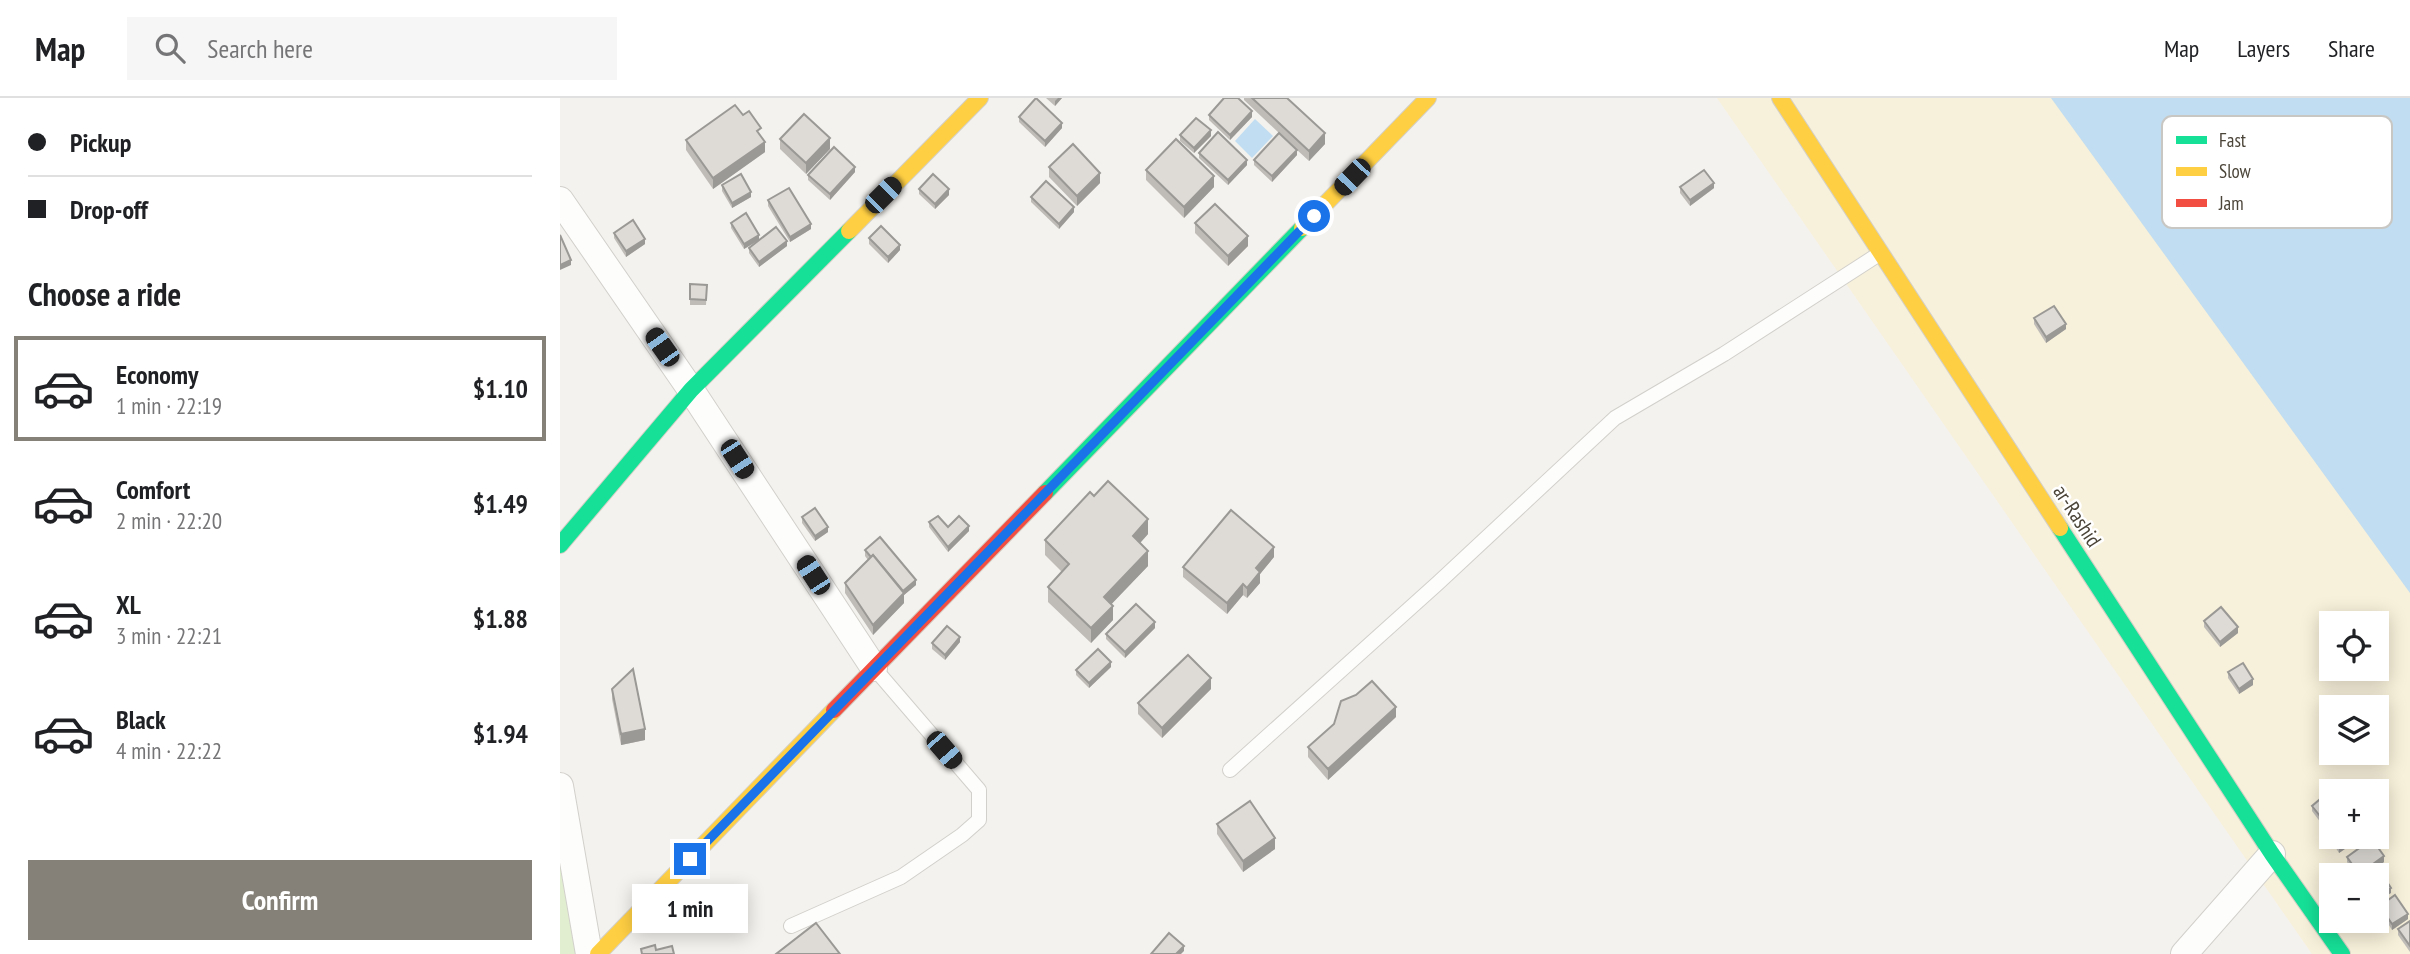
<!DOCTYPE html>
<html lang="en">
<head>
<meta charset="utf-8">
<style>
  :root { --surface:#fff; --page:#f6f6f6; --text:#202124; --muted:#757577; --line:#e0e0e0; --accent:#868178 }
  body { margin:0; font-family:"PT Sans Narrow",sans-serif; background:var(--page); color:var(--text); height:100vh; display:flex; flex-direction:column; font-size:26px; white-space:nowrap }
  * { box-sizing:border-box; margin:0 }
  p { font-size:23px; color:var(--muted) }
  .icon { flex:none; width:38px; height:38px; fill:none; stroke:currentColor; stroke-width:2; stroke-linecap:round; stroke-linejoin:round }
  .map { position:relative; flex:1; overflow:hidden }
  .side { display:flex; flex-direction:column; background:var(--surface); width:560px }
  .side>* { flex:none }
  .banner { display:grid; align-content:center; height:154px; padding:0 28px; background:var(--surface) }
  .buttons { position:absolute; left:1759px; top:513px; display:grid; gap:14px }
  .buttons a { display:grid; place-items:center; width:70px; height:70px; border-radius:0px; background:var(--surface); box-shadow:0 4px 18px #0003; font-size:35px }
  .end { position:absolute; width:32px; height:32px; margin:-16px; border:9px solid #1a73e8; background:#fff; box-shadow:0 0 0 4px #fff }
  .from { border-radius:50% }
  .bubble { position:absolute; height:49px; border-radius:0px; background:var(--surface); box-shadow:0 4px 18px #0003; font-size:23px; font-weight:700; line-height:49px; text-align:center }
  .car { position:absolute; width:21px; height:42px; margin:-21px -10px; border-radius:9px; box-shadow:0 0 5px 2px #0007; background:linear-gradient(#222 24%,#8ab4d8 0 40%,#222 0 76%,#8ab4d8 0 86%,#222 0) }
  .banner b { display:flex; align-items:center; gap:24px; height:66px; font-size:26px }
  .banner b+b { border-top:2px solid var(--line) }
  .banner i { width:18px; height:18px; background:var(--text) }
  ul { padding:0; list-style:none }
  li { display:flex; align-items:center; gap:21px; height:105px; margin:0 14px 10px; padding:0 14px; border:4px solid transparent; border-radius:0px }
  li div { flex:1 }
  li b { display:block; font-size:26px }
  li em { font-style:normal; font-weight:700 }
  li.current { border-color:var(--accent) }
  li>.icon { width:63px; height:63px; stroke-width:1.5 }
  h2 { padding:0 28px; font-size:32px; line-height:84px }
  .action { display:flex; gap:14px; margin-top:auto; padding:14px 28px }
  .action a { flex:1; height:80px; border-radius:0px; background:var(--accent); color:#fff; font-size:28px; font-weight:700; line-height:80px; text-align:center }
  header { display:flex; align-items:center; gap:42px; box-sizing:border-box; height:98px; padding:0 35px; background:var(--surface); border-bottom:2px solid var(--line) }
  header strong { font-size:33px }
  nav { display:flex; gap:38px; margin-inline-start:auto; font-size:24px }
  .search { width:490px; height:63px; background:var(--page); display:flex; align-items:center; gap:18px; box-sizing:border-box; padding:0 24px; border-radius:0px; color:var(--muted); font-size:26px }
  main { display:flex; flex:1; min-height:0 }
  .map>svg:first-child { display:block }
</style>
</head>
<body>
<header>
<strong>Map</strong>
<div class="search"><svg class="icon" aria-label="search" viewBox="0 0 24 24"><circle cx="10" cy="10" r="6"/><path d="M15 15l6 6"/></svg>Search here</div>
<nav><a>Map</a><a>Layers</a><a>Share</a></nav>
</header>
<main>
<section class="side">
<div class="banner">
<b><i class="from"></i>Pickup</b>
<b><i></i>Drop-off</b>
</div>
<h2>Choose a ride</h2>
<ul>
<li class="current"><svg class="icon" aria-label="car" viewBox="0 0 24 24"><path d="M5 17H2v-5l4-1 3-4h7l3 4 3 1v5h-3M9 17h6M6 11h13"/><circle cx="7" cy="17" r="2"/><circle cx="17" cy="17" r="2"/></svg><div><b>Economy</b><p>1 min · 22:19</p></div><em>$1.10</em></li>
<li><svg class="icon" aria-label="car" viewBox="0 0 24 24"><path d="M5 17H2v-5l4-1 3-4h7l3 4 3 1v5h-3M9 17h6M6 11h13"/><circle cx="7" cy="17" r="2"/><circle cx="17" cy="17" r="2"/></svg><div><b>Comfort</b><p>2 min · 22:20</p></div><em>$1.49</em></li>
<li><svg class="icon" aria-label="car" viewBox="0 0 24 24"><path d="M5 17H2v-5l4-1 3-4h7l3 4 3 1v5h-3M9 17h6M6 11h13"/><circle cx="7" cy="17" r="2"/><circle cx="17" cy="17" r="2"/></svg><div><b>XL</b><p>3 min · 22:21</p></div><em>$1.88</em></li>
<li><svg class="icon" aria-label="car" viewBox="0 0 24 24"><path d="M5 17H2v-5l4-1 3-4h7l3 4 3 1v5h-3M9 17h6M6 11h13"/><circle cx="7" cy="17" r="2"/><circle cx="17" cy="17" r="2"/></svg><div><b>Black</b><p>4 min · 22:22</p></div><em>$1.94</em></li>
</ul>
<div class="action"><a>Confirm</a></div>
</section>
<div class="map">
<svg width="1850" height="856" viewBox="0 0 1850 856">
  <rect width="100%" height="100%" fill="#f4f2ee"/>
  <polygon fill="#e1eecf" points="0,764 16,856 0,856"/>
  <path fill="#f7f0da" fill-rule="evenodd" d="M1157,0H1570L1850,383V856H1752ZM1771,525H1816V570H1771ZM1771,609H1816V654H1771ZM1771,693H1816V738H1771ZM1771,777H1816V822H1771Z"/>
  <g fill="#c0ddf1">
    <polygon points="1491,0 1850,0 1850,495"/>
    <polygon points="695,21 713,38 692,60 675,43"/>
  </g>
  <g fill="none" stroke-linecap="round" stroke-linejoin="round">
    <g stroke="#d2d0cb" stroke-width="16">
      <g id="lane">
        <polyline points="670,672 878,485 1055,320 1164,256 1319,156"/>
        <polyline points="231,828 341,779 402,737 419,722 419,692 315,571"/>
      </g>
    </g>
    <g stroke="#d2d0cb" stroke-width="28">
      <g id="street">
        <polyline points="0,102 131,292 314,570"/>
        <polyline points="0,688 29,856"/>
        <polyline points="1624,856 1712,756"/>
      </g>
    </g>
    <g stroke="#d3cfc5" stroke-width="18">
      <g id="fast">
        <polyline points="485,395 742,130"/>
        <polyline points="1500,430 1712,756 1782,856"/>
        <polyline points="0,447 131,292 289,133"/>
      </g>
    </g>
    <g stroke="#d3cfc5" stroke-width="18">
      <g id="slow">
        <polyline points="1220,0 1500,430"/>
        <polyline points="742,130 868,0"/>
        <polyline points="289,133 420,0"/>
        <polyline points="38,856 274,612"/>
      </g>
    </g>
    <g stroke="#d3cfc5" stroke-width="18">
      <polyline id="jam" points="274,612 485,395"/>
    </g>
    <use href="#lane" stroke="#fdfdfc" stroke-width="14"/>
    <use href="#street" stroke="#fdfdfc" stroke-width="26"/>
    <use href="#fast" stroke="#16e098" stroke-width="16"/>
    <use href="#slow" stroke="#ffcf43" stroke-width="16"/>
    <use href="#jam" stroke="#f24e42" stroke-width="16"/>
  </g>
  <g fill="#bfbcb8">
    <polygon points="486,0 502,0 495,8"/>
    <polygon points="684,0 727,0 765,46 749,63 724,40 737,57 712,84 694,67 694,62 719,35 684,2"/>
    <polygon points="183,17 201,38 205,54 153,91 126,52 126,42"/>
    <polygon points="649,17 692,19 670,42 649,22"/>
    <polygon points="459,19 502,30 485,49 459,24"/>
    <polygon points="620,37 651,38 634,55 620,43"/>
    <polygon points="220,41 270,51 246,76 220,51"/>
    <polygon points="639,55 687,67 668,87 639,60"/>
    <polygon points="489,69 540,85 517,108 489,79"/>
    <polygon points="586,72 654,89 624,120 586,82"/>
    <polygon points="295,74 270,102 248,82 248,77"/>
    <polygon points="162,87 191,99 172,110 162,93"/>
    <polygon points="1120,89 1154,90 1130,108 1120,95"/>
    <polygon points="359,91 389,97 375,111 359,96"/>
    <polygon points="471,99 514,114 499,131 471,104"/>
    <polygon points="208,102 251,131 230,144 208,108"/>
    <polygon points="171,125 199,142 227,148 199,169 189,155 189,150 199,142 184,151 171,130"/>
    <polygon points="635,125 688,148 668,168 635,135"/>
    <polygon points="54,135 85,146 66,159 54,140"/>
    <polygon points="309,140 340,152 328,165 309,146"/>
    <polygon points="130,186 147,187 146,207 130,207"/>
    <polygon points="1474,220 1506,231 1486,245 1474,226"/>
    <polygon points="242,419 268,434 255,443 242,425"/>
    <polygon points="369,424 388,429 409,433 388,454 369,429"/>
    <polygon points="588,436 580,445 588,468 551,506 553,522 531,545 488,504 488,489 502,474 485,457 485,442"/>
    <polygon points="305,452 356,487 344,497 344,505 313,537 285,495 285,485 308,462 305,458"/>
    <polygon points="714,459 700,476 700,485 687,500 683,497 667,516 623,479 623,469"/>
    <polygon points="1644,523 1678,535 1660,549 1644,529"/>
    <polygon points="595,530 565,560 546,541 546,536"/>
    <polygon points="400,544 385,562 372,551 372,545"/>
    <polygon points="551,569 529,590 516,577 516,572"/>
    <polygon points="1668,574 1693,587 1679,596 1668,580"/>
    <polygon points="52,591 85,642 61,647 52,601"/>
    <polygon points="651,591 602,640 578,616 578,605"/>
    <polygon points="836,619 768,682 748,659 748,649"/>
    <polygon points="1771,704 1764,729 1752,713 1752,708"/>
    <polygon points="657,726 715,751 683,774 657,736"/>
    <polygon points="1771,733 1771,738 1795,738 1795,744 1779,755 1769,739 1769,734"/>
    <polygon points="1787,759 1824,764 1805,777 1796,777 1787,764"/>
    <polygon points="1820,808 1848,821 1832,832 1820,813"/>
    <polygon points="1850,823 1850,854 1838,837 1838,831"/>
  </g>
  <g fill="#9b9996">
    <polygon points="498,0 502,0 495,8 495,3"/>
    <polygon points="692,13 692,19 670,42 670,37"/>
    <polygon points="502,25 502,30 485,49 485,43"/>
    <polygon points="651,32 651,38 634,55 634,50"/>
    <polygon points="765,35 765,46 749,63 749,53"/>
    <polygon points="270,40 270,51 246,76 246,65"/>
    <polygon points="205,44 205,54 153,91 153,80"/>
    <polygon points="737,52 737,57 712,84 712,78"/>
    <polygon points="687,62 687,67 668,87 668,82"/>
    <polygon points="295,69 295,74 270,102 270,96"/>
    <polygon points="540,75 540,85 517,108 517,98"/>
    <polygon points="654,78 654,89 624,120 624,109"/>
    <polygon points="1154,85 1154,90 1130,108 1130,102"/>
    <polygon points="389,91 389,97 375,111 375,106"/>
    <polygon points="191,94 191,99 172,110 172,105"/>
    <polygon points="514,109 514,114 499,131 499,126"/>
    <polygon points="251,126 251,131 230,144 230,139"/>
    <polygon points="199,137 199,142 184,151 184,146"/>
    <polygon points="688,138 688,148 668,168 668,158"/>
    <polygon points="85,141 85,146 66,159 66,153"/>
    <polygon points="227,143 227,148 199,169 199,164"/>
    <polygon points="340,147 340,152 328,165 328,159"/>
    <polygon points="11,162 11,167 0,172 0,167"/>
    <polygon points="1506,226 1506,231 1486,245 1486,239"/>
    <polygon points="588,421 588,436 573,453 573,438"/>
    <polygon points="409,428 409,433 388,454 388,449"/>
    <polygon points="268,429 268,434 255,443 255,438"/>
    <polygon points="714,449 714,459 700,476 700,485 687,500 687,490 696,470"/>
    <polygon points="588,453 588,468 544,514 544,499"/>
    <polygon points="356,482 356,487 344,497 344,505 313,537 313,527 341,494"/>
    <polygon points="683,486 683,497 667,516 667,505"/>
    <polygon points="553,508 553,522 531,545 531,530"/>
    <polygon points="595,524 595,530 565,560 565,554"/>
    <polygon points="1678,529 1678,535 1660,549 1660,544"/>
    <polygon points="400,539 400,544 385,562 385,557"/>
    <polygon points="551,564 551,569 529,590 529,585"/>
    <polygon points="651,580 651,591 602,640 602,630"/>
    <polygon points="1693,581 1693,587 1679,596 1679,591"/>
    <polygon points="836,609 836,619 768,682 768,671"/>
    <polygon points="85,631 85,642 61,647 61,636"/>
    <polygon points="1771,717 1771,723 1764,729 1764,723"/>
    <polygon points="1795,739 1795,744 1779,755 1779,749"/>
    <polygon points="715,740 715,751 683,774 683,763"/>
    <polygon points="1824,758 1824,764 1805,777 1799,777 1799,776"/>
    <polygon points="1831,790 1831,795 1816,805 1816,800"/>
    <polygon points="1848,816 1848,821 1832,832 1832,826"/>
    <polygon points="624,848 624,853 621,856 616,856"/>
  </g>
  <g fill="#dedbd6" stroke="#9b9996" stroke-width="2">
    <polygon points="476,0 502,25 485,43 459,19"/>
    <polygon points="664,0 678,0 692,13 670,37 649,17"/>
    <polygon points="692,0 727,0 765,35 749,53"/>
    <polygon points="175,7 183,17 189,13 201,30 197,33 205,44 153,80 126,42"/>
    <polygon points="244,16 270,40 246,65 220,41"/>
    <polygon points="636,20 651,32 634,50 620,37"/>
    <polygon points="658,34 687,62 668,82 639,55"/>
    <polygon points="719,35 737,52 712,78 694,62"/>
    <polygon points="616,41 654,78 624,109 586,72"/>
    <polygon points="513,46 540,75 517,98 489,69"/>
    <polygon points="274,49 295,69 270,96 248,77"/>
    <polygon points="1144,72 1154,85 1130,102 1120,89"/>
    <polygon points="181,76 191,94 172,105 162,87"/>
    <polygon points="373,76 389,91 375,106 359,91"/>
    <polygon points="486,83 514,109 499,126 471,99"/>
    <polygon points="229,90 251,126 230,139 208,102"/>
    <polygon points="655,106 688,138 668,158 635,125"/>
    <polygon points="186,115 199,137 184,146 171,125"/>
    <polygon points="73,122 85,141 66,153 54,135"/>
    <polygon points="321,128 340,147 328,159 309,140"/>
    <polygon points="216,129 227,143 199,164 189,150"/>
    <polygon points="0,137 11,162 0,167"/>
    <polygon points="130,186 147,187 146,202 130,201"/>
    <polygon points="1494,208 1506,226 1486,239 1474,220"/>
    <polygon points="548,383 588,421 573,438 588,453 544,499 553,508 531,530 488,489 509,466 485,442 530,394 534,398"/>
    <polygon points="255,410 268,429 255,438 242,419"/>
    <polygon points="671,412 714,449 696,470 700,474 687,490 683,486 667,505 623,469"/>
    <polygon points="378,418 388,429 399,418 409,428 388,449 369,424"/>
    <polygon points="320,439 356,482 343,493 313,457 311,459 305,452"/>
    <polygon points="313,457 344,495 313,527 285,485"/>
    <polygon points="576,506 595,524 565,554 546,536"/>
    <polygon points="1661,509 1678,529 1660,544 1644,523"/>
    <polygon points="387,528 400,539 385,557 372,545"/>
    <polygon points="538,551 551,564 529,585 516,572"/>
    <polygon points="628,557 651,580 602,630 578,605"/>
    <polygon points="1683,565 1693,581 1679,591 1668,574"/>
    <polygon points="73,571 85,631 61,636 52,591"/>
    <polygon points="812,583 836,609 768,671 748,649 774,626 781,603 796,597"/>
    <polygon points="1765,697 1771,704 1771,717 1764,723 1752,708"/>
    <polygon points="690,703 715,740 683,763 657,726"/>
    <polygon points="1772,738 1795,738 1795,739 1779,749"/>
    <polygon points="1812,741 1824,758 1799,776 1787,759"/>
    <polygon points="1820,773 1831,790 1816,800 1816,777 1815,777"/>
    <polygon points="1835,797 1848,816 1832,826 1820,808"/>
    <polygon points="1850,823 1850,848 1838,831"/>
    <polygon points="256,825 280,856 216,856"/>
    <polygon points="609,835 624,848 616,856 591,856"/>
    <polygon points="95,847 96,852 112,848 114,856 82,856 81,851"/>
  </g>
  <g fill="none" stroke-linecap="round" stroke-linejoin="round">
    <polyline stroke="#1a73e8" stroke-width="9" points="130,761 754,118"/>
  </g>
  <g text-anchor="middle" stroke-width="5" stroke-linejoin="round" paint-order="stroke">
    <g font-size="21" fill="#4b4439" stroke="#fff">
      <text transform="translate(1517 418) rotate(57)" y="7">ar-Rashid</text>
    </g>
  </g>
  <rect x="1602" y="18" width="230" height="112" rx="10" fill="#fff" stroke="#c9c7c4" stroke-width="2"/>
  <rect x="1616" y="38" width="31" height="8" fill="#16e098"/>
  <rect x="1616" y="69" width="31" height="9" fill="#ffcf43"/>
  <rect x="1616" y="101" width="31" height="8" fill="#f24e42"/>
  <g font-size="19" fill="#4b4439">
    <text x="1659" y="49">Fast</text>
    <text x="1659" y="80">Slow</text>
    <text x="1659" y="112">Jam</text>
  </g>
</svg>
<div class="buttons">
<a><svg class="icon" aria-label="locate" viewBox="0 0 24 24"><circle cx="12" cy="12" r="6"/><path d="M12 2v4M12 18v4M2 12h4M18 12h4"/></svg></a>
<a><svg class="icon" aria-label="layers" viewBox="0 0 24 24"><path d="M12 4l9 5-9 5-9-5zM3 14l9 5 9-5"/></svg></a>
<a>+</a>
<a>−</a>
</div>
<i class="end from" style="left:754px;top:118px"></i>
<i class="end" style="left:130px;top:761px"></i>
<div class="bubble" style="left:72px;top:786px;width:116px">1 min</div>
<i class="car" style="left:792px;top:79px;rotate:224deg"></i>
<i class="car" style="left:323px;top:97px;rotate:45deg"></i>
<i class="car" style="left:102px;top:249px;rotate:325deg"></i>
<i class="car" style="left:177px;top:361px;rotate:147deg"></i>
<i class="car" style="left:253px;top:477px;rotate:327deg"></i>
<i class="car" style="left:384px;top:652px;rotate:139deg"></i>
</div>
</main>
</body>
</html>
